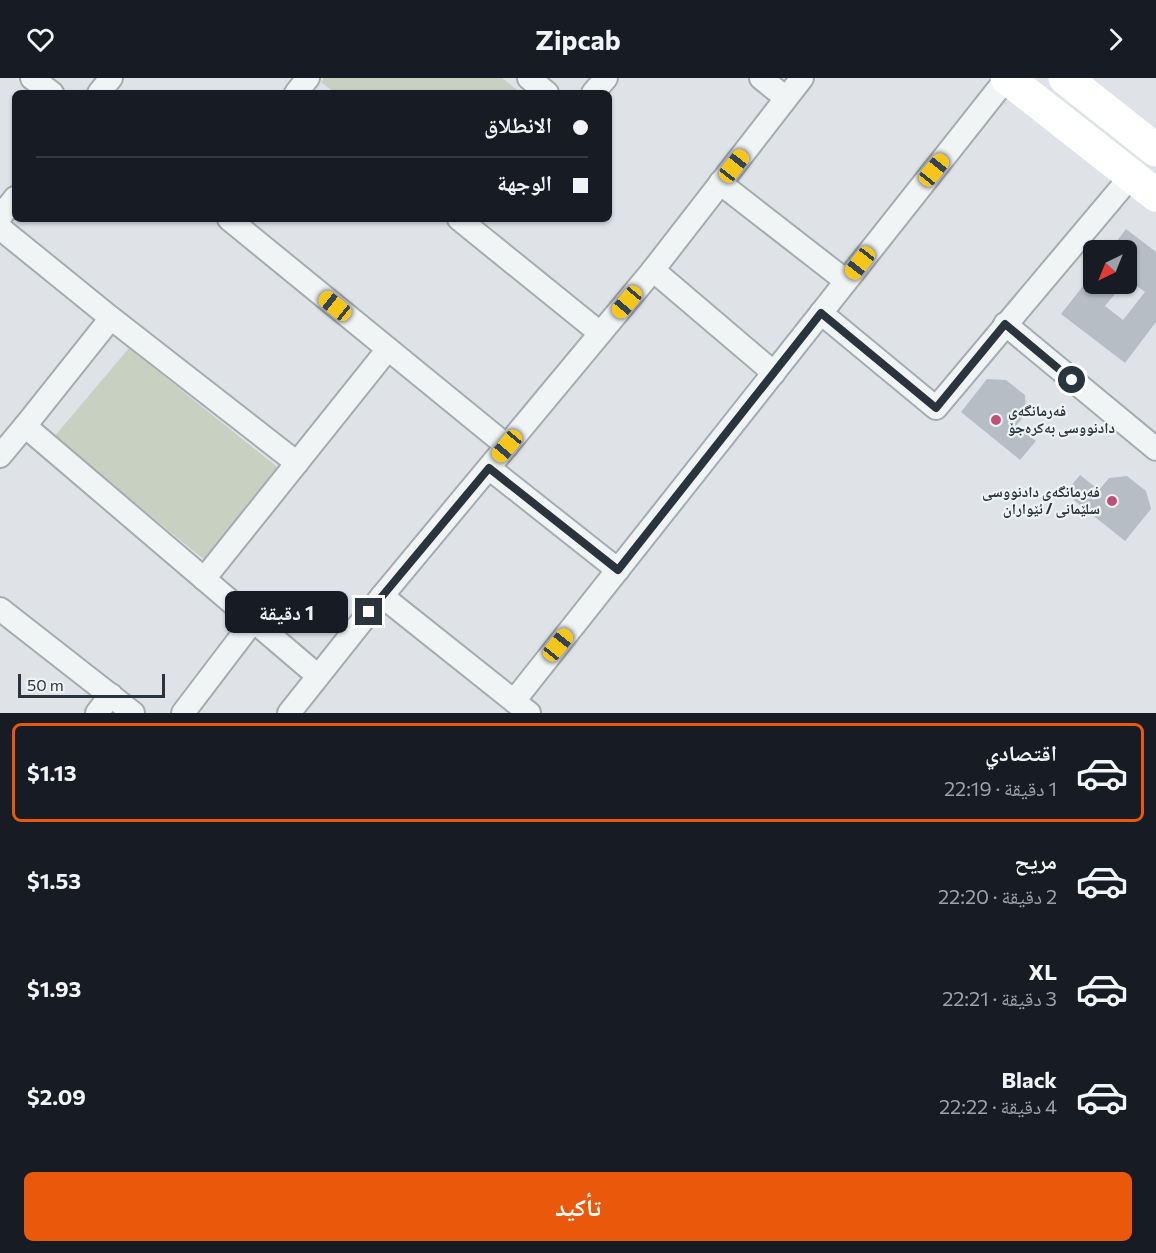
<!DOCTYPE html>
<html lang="ar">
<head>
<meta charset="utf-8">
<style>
  :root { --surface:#171b24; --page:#20242c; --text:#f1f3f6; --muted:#9ea1a6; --line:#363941; --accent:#ea580c }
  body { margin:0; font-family:Commissioner,"Noto Naskh Arabic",sans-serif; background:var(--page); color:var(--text); direction:rtl; height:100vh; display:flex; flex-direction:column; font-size:22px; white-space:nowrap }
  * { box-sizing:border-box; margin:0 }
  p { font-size:20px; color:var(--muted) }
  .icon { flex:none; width:33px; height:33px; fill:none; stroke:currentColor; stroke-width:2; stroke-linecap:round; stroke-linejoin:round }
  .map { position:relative; height:635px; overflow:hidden; direction:ltr }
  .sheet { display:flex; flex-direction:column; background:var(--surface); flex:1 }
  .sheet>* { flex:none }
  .hud { position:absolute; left:12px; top:12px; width:600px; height:132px; border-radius:9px; box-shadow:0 2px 4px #0004; direction:rtl; display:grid; align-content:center; height:132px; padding:0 24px; background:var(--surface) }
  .needle { width:39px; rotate:223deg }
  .fabs { position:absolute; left:1083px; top:162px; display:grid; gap:12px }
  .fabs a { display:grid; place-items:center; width:54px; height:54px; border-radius:9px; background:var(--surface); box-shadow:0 2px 4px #0004; font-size:30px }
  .scale { position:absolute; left:18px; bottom:15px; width:147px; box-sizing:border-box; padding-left:6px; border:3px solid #2a343c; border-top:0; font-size:16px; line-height:21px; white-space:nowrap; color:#2a343c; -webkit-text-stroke:4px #eef2f5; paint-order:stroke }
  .end { position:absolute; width:27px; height:27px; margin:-14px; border:8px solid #2a343c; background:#fff; box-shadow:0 0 0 3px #fff }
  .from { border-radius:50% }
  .bubble { position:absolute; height:42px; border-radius:9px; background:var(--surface); box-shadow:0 2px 4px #0004; font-size:20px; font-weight:700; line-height:42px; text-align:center; direction:rtl }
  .car { position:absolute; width:18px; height:36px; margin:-18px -9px; border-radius:8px; box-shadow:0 0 4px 2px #0007; background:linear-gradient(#f5c518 24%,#345 0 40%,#f5c518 0 76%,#345 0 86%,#f5c518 0) }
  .hud b { display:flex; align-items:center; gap:21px; height:57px; font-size:22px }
  .hud b+b { border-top:2px solid var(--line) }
  .hud i { width:15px; height:15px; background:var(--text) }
  ul { padding:10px 0 0; list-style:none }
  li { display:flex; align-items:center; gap:18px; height:99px; margin:0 12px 9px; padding:0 12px; border:3px solid transparent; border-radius:9px }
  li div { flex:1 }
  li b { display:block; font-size:22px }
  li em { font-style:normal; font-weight:700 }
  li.on { border-color:var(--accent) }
  li>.icon { width:54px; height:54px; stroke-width:1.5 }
  .button { display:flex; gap:12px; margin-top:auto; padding:12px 24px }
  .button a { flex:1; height:69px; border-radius:9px; background:var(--accent); color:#fff; font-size:24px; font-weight:700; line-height:69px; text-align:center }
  header { display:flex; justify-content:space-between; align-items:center; height:78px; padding:0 24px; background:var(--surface); font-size:27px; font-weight:700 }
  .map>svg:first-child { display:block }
</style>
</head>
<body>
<header><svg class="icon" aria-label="forward" viewBox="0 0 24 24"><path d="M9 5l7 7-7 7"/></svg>Zipcab<svg class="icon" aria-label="heart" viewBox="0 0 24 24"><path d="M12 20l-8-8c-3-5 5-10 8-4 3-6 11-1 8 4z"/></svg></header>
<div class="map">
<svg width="1156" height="635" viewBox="0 0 1156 635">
  <rect width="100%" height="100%" fill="#dfe3e7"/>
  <g fill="#c8d0c1">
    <polygon points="324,0 502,0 521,15 335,15 321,4"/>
    <polygon points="129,270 281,392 207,484 54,359"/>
  </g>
  <g fill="#b7bec3">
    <polygon points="1126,151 1156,174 1156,244 1125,285 1061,236 1094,194 1094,206 1123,206 1105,228 1123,242 1145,214 1126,200 1126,172 1110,172"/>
    <polygon points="987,301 1006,302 1025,317 1026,335 1016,348 1036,363 1020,382 961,334"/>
    <polygon points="1080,397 1099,412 1109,400 1127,398 1146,413 1151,431 1125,463 1065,415"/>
  </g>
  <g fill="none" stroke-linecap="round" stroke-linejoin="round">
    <g stroke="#a5abb0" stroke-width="26">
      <g id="minor">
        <polyline points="32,0 52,15"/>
        <polyline points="529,0 547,15"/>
        <polyline points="761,0 786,20"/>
        <polyline points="99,15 111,0"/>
        <polyline points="296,15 308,0"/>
        <polyline points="593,15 606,0"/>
        <polyline points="720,105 846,203"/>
        <polyline points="0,139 15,120"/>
        <polyline points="229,141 507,368"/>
        <polyline points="459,141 600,255"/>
        <polyline points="0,150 111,240"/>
        <polyline points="653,192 774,295"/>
        <polyline points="821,235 936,330 1132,97"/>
        <polyline points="1005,246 1156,371"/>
        <polyline points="25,348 111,240 297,385"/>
        <polyline points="0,378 25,348 318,598"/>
        <polyline points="489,390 618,492"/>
        <polyline points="204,501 388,271"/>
        <polyline points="382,518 529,635"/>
        <polyline points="0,531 133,635"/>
        <polyline points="514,623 1007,0"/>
        <polyline points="97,635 111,617"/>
        <polyline points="183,635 253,543"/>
        <polyline points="289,635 382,518 653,192 802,0"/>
      </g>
    </g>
    <use href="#minor" stroke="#f1f4f5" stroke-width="22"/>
    <g stroke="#fff" stroke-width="33">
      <polyline points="1007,0 1156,117"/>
      <polyline points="1065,0 1156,72"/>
    </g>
  </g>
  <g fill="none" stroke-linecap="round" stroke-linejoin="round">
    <polyline stroke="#2a343c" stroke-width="8" points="369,534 489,390 618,492 821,235 936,330 1005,246 1072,302"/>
  </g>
  <g fill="#bf5076" stroke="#eef2f5" stroke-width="2">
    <circle cx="996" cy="342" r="6"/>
    <circle cx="1112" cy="423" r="6"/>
  </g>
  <g text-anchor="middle" stroke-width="4.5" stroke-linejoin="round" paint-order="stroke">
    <g font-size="15" font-weight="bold" fill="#2a343c" stroke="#eef2f5" text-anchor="start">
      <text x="1008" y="338">فەرمانگەی<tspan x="1008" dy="17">دادنووسی بەکرەجۆ</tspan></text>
      <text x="1100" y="419" text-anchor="end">فەرمانگەی دادنووسی<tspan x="1100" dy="17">سلێمانی / ئێواران</tspan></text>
    </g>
  </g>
</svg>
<div class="fabs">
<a><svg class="needle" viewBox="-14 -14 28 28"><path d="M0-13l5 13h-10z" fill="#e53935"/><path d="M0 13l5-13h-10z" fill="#9ea1a6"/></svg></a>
</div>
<div class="scale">50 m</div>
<i class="end from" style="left:1072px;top:302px"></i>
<i class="end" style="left:369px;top:534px"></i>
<div class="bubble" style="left:225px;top:513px;width:123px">1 دقيقة</div>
<i class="car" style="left:734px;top:88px;rotate:38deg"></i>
<i class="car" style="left:934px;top:92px;rotate:39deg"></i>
<i class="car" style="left:860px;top:185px;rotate:218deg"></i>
<i class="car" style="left:627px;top:224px;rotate:220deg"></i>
<i class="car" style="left:335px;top:228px;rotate:309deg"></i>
<i class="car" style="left:507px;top:368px;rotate:220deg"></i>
<i class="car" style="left:558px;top:567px;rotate:39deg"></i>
<div class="hud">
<b><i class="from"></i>الانطلاق</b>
<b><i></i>الوجهة</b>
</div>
</div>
<section class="sheet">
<ul>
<li class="on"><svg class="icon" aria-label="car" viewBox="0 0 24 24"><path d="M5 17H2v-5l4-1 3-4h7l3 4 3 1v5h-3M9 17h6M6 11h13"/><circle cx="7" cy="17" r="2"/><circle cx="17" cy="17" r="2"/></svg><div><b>اقتصادي</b><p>1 دقيقة · 22:19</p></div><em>$1.13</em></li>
<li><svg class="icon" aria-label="car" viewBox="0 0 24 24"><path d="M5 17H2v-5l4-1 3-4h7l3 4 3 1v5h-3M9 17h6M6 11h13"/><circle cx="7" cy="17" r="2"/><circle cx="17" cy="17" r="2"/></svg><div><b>مريح</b><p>2 دقيقة · 22:20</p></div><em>$1.53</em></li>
<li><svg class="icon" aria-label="car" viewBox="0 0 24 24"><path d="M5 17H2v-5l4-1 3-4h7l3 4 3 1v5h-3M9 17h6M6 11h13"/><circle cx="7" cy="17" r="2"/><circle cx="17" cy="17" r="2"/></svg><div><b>XL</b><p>3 دقيقة · 22:21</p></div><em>$1.93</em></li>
<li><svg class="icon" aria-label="car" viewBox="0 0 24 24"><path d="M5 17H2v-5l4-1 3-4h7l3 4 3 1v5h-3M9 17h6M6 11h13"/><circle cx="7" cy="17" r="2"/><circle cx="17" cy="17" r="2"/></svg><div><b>Black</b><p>4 دقيقة · 22:22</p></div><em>$2.09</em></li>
</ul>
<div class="button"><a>تأكيد</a></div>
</section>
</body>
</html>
